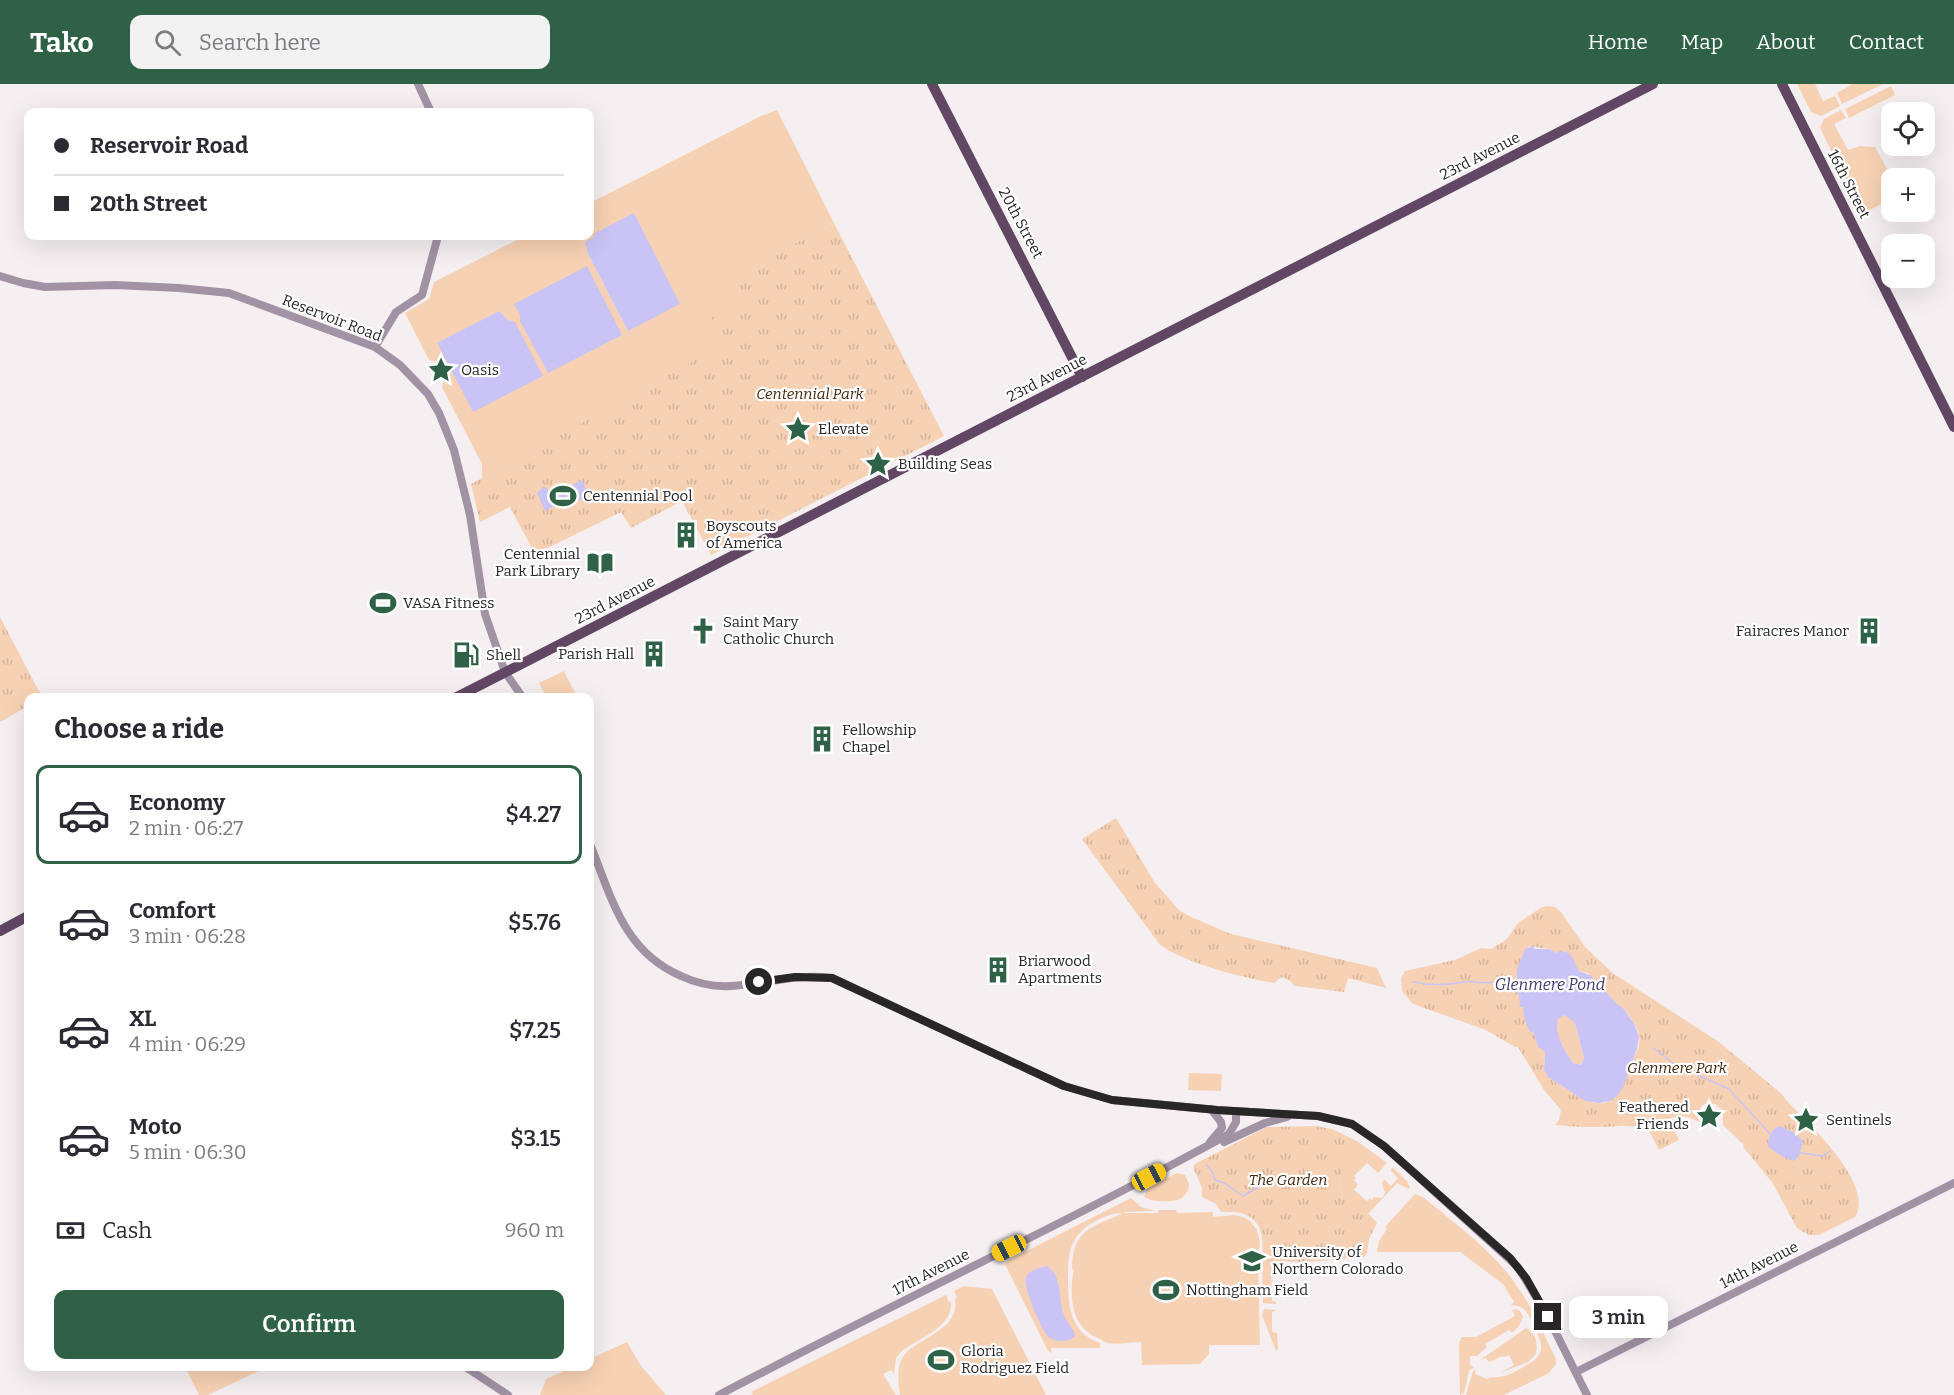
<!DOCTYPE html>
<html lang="en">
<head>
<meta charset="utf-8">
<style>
  :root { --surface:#fff; --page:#f2f2f3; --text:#2b2b33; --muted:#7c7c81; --line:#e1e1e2; --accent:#2f6146 }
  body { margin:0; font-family:Bitter,serif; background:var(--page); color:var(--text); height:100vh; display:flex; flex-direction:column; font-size:22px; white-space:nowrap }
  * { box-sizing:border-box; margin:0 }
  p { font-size:20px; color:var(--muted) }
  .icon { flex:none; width:33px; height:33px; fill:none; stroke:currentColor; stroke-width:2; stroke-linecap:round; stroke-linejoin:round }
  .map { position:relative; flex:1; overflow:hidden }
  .details { position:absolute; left:24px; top:609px; width:570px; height:678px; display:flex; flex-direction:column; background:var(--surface); border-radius:12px; box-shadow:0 6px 24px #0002 }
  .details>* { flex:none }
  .guide { position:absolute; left:24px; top:24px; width:570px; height:132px; border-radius:12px; box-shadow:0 6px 24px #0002; display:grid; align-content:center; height:132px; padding:0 30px; background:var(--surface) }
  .fabs { position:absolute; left:1881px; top:18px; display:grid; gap:12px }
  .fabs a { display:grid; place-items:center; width:54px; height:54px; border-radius:12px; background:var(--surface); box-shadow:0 6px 24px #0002; font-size:30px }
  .end { position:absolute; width:27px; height:27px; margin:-14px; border:8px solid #292627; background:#fff; box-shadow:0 0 0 3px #fff }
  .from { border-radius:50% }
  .bubble { position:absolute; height:42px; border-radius:12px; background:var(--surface); box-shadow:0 6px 24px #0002; font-size:20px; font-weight:600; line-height:42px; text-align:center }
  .car { position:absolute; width:18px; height:36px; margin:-18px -9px; border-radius:8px; box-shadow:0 0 4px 2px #0007; background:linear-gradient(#f5c518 24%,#345 0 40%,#f5c518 0 76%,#345 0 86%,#f5c518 0) }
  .guide b { display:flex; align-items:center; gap:21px; height:57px; font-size:22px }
  .guide b+b { border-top:2px solid var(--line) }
  .guide i { width:15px; height:15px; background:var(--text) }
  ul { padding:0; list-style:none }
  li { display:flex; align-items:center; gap:18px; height:99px; margin:0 12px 9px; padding:0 18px; border:3px solid transparent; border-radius:12px }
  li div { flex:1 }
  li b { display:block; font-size:22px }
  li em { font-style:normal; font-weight:600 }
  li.active { border-color:var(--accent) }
  li>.icon { width:54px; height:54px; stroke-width:1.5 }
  h2 { padding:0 30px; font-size:27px; line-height:72px }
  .pay { display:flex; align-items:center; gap:15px; height:66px; padding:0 30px; font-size:22px }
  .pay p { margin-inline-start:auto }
  .cta { display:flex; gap:12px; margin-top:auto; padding:12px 30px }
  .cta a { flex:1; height:69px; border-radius:12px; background:var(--accent); color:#fff; font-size:24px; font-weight:600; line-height:69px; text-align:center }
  header { display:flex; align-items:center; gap:36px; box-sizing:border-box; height:84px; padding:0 30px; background:var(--accent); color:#fff }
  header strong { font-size:28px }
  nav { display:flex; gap:33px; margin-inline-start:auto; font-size:21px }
  .search { width:420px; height:54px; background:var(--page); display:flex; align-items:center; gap:15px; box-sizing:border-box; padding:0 21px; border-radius:12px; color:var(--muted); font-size:22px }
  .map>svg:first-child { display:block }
</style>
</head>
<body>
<header>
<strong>Tako</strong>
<div class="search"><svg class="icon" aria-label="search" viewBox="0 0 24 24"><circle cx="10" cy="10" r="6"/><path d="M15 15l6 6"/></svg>Search here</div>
<nav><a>Home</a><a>Map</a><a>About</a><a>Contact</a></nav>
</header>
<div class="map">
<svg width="1954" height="1311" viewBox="0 0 1954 1311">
  <defs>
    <pattern id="park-tufts" width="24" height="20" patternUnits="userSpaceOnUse" patternTransform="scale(1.5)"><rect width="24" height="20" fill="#f7d1b3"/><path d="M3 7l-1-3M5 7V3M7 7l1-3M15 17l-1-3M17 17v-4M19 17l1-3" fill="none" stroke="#d4b39a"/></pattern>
  </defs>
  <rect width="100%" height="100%" fill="#f5eff1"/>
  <g fill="#f7d1b3" fill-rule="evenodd">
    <polygon points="1797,0 1815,0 1823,17 1835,12 1840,22 1821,32 1811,28"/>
    <polygon points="1853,0 1883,0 1842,20 1837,9"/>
    <polygon points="1891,2 1895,11 1849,34 1845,25"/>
    <path d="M777,26L834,139L732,193L743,217L725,260L482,394V380L442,303L445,292L438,278L429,276L405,229L429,215L434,198L525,152H590V119L761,32ZM594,153L628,247L588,170ZM499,227L508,236L438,259Z"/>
    <polygon points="1841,26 1846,34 1834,40 1848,66 1860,62 1875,63 1892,94 1891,115 1862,130 1820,44 1824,35"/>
    <polygon points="564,587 577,613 546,613 539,599"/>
    <path d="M1565,931L1575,939L1584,974L1581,981L1573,979C1565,968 1554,950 1558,935Z"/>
    <polygon points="1189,989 1222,990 1221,1007 1188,1006"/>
    <path d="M1357,1057L1387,1079L1378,1089L1367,1079L1354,1092L1356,1094L1354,1096L1358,1100L1354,1106L1367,1117L1370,1114L1371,1116L1374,1113L1382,1114L1385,1109L1382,1099L1384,1095L1391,1102L1398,1094L1391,1087L1392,1083L1407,1097L1410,1104L1409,1105L1397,1099L1368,1130C1362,1123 1351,1121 1345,1114C1332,1098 1349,1071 1357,1057Z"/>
    <path d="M1177,1089L1185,1091L1189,1100L1188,1107C1186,1109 1184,1112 1182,1114C1174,1119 1150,1118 1144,1113L1147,1105Z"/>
    <path d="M1415,1110L1423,1113C1452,1137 1485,1161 1509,1191C1529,1216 1542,1247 1556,1275V1280L1549,1289L1504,1311H1466L1473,1287L1476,1285L1475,1290L1487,1295C1492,1292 1497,1294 1504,1292C1512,1290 1518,1286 1525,1282C1550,1269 1541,1257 1531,1236C1526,1226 1522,1220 1510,1222L1514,1218L1503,1200L1460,1168H1377L1379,1157L1387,1145L1385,1143Z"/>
    <path d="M1131,1114L1141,1123L1155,1127L1124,1128V1129H1158V1126H1176L1177,1129L1213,1128V1133L1234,1131L1243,1133L1250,1137L1257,1146L1260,1158L1258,1173L1260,1261H1209V1270L1200,1280L1142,1281L1141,1258C1131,1258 1118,1261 1108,1259C1104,1258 1104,1257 1100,1255C1070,1244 1069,1212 1074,1184L1072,1186C1072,1146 1091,1143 1122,1130C1117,1128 1109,1131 1102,1134C1090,1139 1080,1146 1074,1157C1068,1169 1068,1181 1068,1194C1068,1221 1069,1248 1100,1259V1264H1051L1052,1269L1048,1267L1005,1180L1009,1176Z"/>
    <polygon points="1262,1177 1271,1177 1272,1217 1276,1218 1276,1220 1263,1219"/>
    <path d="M964,1202L992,1205L1046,1311H900C892,1260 914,1268 947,1240C953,1233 957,1225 955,1215L957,1213L954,1207Z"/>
    <path d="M946,1211L949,1218L951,1217C954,1243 919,1254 902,1267L896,1274L894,1290L891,1286L883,1290L896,1311H753L751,1308Z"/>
    <polygon points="1264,1225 1277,1226 1272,1228 1272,1248 1277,1249 1278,1264 1276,1267 1262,1231"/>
    <polygon points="1516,1225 1520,1227 1523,1233 1519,1242 1512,1249 1509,1246 1485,1260 1487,1263 1477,1272 1470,1272 1470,1281 1474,1283 1469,1287 1464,1309 1460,1311 1459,1259 1462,1253 1476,1253 1515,1232 1512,1226"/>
    <path d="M1526,1244C1536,1248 1538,1260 1536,1270L1528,1278L1500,1289L1514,1281L1509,1271L1504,1273L1503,1272L1489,1278L1486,1274L1480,1276Z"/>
    <polygon points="627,1258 641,1282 666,1311 540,1311 546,1295 574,1283 590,1282 590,1275"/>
    <polygon points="185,1283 264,1283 261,1286 208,1311 199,1311"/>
  </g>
  <g fill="url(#park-tufts)" fill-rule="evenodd">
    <polygon points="834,139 944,352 711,471 682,417 631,444 621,428 535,470 510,423 480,438 471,400 724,260 711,234 743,217 731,193"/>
    <polygon points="0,533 42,613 28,614 28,622 0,638"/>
    <path d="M1116,734L1155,799L1179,826L1189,832L1231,850L1377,884L1386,904L1348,894L1344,908L1295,902L1289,896L1282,893L1274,899C1240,893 1188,880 1160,861L1082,755Z"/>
    <path d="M1548,822L1555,823L1561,828L1585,863L1614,890L1719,958L1783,1011L1785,1015C1806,1037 1876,1100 1855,1133L1819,1151H1809L1797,1144L1772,1098L1743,1063L1744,1061L1723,1041V1027L1715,1020L1706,1019L1701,1023L1697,1032L1701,1039C1690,1032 1680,1030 1669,1035L1679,1056L1659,1066L1645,1039C1633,1045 1630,1041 1618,1042C1596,1044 1576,1043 1555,1041L1559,1036L1561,1026L1544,1006L1518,963H1515L1486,946L1413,920L1402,907L1401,894L1405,887L1455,876L1481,864L1491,865L1506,856L1518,839L1542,823ZM1529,862L1549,865L1557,869L1564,867L1579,887L1588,889L1598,905H1602L1620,924H1623C1629,932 1638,942 1639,952C1641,962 1634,974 1630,983C1617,1020 1605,1030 1569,1007C1561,1001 1545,994 1544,982C1544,977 1545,973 1545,968L1538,963L1534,949L1530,948C1528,938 1521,912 1516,906L1517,885Z"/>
    <path d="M1315,1042L1332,1045L1357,1057C1350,1070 1331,1101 1346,1115C1350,1118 1355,1120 1359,1122C1365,1126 1372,1133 1377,1139L1369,1155L1367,1169L1364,1173L1306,1178L1262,1177C1265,1143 1258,1126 1221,1128L1216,1120L1202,1113V1104L1193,1083L1195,1080L1267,1043Z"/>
  </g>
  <g fill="#c9c4f5" fill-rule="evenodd">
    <polygon points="634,129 680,220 628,247 588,170 585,158 594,153 595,149"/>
    <polygon points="587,182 622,251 548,289 520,237 520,231 514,220"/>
    <polygon points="499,227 508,236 515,238 543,292 473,328 437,259"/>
    <polygon points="582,396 587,407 586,415 558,420 545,427 537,409 544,402 553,411"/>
    <path d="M1532,862L1535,865H1549L1557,869L1560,867C1574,868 1573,877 1579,887L1592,892L1598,905L1606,908L1617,920L1623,924L1635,941L1639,953L1637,965L1623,1004L1617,1012L1610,1017L1599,1019L1585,1017L1548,993L1544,986L1545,968L1538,963L1534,949L1530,948L1525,937L1523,923H1520L1519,911L1516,906L1517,885L1525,865ZM1565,931L1575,939L1584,974L1581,981L1573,979C1565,967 1554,950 1558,935Z"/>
    <path d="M1780,1042L1795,1049L1803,1057L1799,1072L1794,1077L1783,1073L1768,1063C1768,1054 1771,1044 1780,1042Z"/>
    <path d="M1047,1182C1063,1192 1058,1216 1064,1231C1067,1240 1074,1244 1075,1252C1067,1260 1054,1258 1047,1252C1041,1243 1022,1202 1026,1193C1030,1186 1040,1183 1047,1182Z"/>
  </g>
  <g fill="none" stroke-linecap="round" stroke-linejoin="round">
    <g stroke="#c9c4f5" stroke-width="1.5">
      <polyline points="1506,897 1515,898"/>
      <path d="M1413,898C1430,902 1447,901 1464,898C1474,896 1482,901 1492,898"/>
      <polyline points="1653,964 1677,982 1729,1005 1771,1051"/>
      <polyline points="1801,1069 1823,1072 1830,1067"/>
      <polyline points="1206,1080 1213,1089 1215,1096 1224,1099 1243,1112 1258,1103"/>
    </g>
    <g stroke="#a293a4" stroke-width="8">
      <polyline points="418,0 431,28"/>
      <polyline points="0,192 23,199 45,203 115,201 179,204 229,209 375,263 400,281 428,310 439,329 454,366 470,431 485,530 505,588 523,614"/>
      <polyline points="375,263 396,228 422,211 438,152"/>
      <path d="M590,760C612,814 623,867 681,892C696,899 714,903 731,902C765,900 798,889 832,894L1064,1002L1112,1016L1217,1026L1318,1032L1352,1040L1384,1062L1518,1183L1548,1233L1587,1311"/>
      <polyline points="1210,1058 1222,1044 1221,1038 1211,1025"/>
      <polyline points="1224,1058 1265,1039 1287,1033"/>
      <polyline points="464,1282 508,1311"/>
      <polyline points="1576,1288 1954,1099"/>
      <path d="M719,1311C888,1222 1061,1142 1229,1050L1236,1038V1027"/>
    </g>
    <g stroke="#614764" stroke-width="10">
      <polyline points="932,0 1082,293"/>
      <polyline points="1782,0 1954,343"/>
      <polyline points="455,614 1653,0"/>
      <polyline points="0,847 28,832"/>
    </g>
  </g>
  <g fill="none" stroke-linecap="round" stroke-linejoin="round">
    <polyline stroke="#292627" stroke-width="8" points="759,898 795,893 832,894 1064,1002 1112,1016 1217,1026 1318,1032 1352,1040 1384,1062 1510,1174 1526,1194 1548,1233"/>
  </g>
  <defs>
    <g id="sight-bare" transform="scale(2.07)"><path d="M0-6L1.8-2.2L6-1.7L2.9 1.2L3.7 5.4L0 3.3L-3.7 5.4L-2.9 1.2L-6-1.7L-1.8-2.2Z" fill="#2f6146" stroke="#fff" stroke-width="2.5" paint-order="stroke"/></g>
    <g id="stadium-bare" transform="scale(2.07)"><path d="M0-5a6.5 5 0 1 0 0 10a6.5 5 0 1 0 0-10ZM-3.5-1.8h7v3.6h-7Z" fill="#2f6146" stroke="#fff" stroke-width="2.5" paint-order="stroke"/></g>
    <g id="building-bare" transform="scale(2.07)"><path d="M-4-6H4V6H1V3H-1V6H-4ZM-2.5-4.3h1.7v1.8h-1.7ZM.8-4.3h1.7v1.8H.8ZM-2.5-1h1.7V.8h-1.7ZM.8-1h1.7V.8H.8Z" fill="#2f6146" stroke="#fff" stroke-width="2.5" paint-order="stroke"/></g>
    <g id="library-bare" transform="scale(2.07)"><path d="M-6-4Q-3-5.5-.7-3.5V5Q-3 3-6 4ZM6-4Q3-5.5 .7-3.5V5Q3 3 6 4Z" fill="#2f6146" stroke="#fff" stroke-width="2.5" paint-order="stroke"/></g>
    <g id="church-bare" transform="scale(2.07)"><path d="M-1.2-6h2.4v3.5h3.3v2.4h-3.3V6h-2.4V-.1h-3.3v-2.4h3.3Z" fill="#2f6146" stroke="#fff" stroke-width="2.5" paint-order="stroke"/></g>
    <g id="fuel-bare" transform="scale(2.07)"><path d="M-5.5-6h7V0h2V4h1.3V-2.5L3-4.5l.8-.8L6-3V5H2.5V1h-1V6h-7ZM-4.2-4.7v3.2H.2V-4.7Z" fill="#2f6146" stroke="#fff" stroke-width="2.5" paint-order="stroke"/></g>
    <g id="university-bare" transform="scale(2.07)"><path d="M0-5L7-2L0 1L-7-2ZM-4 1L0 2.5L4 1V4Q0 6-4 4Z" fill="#2f6146" stroke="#fff" stroke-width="2.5" paint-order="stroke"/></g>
  </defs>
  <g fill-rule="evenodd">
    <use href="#sight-bare" x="441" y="286"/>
    <use href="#sight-bare" x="798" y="345"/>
    <use href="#sight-bare" x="878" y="380"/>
    <use href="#stadium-bare" x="563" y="412"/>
    <use href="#building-bare" x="686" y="451"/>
    <use href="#library-bare" x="600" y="479"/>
    <use href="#stadium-bare" x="383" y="519"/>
    <use href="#church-bare" x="703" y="547"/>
    <use href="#building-bare" x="1869" y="547"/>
    <use href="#building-bare" x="654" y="570"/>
    <use href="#fuel-bare" x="466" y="571"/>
    <use href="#building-bare" x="822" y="655"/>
    <use href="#building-bare" x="998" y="886"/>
    <use href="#sight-bare" x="1709" y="1032"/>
    <use href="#sight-bare" x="1806" y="1036"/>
    <use href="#university-bare" x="1252" y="1177"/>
    <use href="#stadium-bare" x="1166" y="1206"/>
    <use href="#stadium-bare" x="941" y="1276"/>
  </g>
  <g text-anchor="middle" stroke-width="4.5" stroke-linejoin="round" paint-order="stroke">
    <g font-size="15" fill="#292627" stroke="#fff">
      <text transform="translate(1480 72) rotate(-27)" y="5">23rd Avenue</text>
      <text transform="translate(1849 100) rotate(63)" y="5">16th Street</text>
      <text transform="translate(1021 139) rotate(62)" y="5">20th Street</text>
      <text transform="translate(332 234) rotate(21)" y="5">Reservoir Road</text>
      <text transform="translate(1047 294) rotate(-27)" y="5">23rd Avenue</text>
      <text transform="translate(615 516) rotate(-27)" y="5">23rd Avenue</text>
      <text transform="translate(1759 1181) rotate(-27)" y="5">14th Avenue</text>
      <text transform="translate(931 1188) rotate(-27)" y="5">17th Avenue</text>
    </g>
    <g font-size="15" fill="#292627" stroke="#fff" text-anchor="start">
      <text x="461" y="291">Oasis</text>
      <text x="818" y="350">Elevate</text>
      <text x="898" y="385">Building Seas</text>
      <text x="583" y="417">Centennial Pool</text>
      <text x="706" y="447">Boyscouts<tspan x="706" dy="17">of America</tspan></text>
      <text x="580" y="475" text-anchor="end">Centennial<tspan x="580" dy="17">Park Library</tspan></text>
      <text x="403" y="524">VASA Fitness</text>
      <text x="723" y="543">Saint Mary<tspan x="723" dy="17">Catholic Church</tspan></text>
      <text x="1849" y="552" text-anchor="end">Fairacres Manor</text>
      <text x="634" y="575" text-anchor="end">Parish Hall</text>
      <text x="486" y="576">Shell</text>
      <text x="842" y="651">Fellowship<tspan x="842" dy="17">Chapel</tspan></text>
      <text x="1018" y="882">Briarwood<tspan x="1018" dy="17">Apartments</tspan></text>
      <text x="1689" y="1028" text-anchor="end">Feathered<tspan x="1689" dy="17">Friends</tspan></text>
      <text x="1826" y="1041">Sentinels</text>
      <text x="1272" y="1173">University of<tspan x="1272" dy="17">Northern Colorado</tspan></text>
      <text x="1186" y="1211">Nottingham Field</text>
      <text x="961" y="1272">Gloria<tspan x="961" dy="17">Rodriguez Field</tspan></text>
    </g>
    <g font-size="15" font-style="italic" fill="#44270c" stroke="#fff">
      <text x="810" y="315">Centennial Park</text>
      <text x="1677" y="989">Glenmere Park</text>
      <text x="1288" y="1101">The Garden</text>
    </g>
    <g font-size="16" font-style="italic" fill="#443974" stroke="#fff">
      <text x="1550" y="906">Glenmere Pond</text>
    </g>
  </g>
</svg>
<div class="fabs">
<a><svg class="icon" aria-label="locate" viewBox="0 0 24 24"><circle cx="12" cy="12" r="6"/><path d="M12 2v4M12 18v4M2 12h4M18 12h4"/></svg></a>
<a>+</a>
<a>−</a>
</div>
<i class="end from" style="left:759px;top:898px"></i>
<i class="end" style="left:1548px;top:1233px"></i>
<div class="bubble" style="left:1569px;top:1212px;width:99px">3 min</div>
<i class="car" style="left:1149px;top:1093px;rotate:62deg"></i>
<i class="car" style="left:1009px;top:1164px;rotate:244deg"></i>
<div class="guide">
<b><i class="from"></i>Reservoir Road</b>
<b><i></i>20th Street</b>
</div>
<section class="details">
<h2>Choose a ride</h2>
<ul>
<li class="active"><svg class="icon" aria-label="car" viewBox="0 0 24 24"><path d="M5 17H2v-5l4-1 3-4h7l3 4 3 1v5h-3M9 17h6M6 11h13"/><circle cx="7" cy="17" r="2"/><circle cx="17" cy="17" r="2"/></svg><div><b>Economy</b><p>2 min · 06:27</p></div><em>$4.27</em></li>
<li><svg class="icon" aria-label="car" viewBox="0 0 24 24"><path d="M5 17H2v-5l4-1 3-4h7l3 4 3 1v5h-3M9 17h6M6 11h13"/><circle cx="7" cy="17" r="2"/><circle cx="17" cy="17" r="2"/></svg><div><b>Comfort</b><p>3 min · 06:28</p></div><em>$5.76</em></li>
<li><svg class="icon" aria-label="car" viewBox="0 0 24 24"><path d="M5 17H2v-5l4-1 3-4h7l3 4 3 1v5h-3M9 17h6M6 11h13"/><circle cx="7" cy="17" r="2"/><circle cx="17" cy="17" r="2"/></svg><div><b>XL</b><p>4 min · 06:29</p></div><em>$7.25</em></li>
<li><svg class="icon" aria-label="car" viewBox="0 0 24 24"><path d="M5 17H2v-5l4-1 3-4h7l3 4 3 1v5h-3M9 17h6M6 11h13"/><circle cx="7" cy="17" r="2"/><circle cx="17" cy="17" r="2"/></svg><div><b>Moto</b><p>5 min · 06:30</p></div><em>$3.15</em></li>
</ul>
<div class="pay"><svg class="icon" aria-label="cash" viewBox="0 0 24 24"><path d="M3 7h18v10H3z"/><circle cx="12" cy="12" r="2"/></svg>Cash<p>960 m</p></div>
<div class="cta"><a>Confirm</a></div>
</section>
</div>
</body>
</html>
